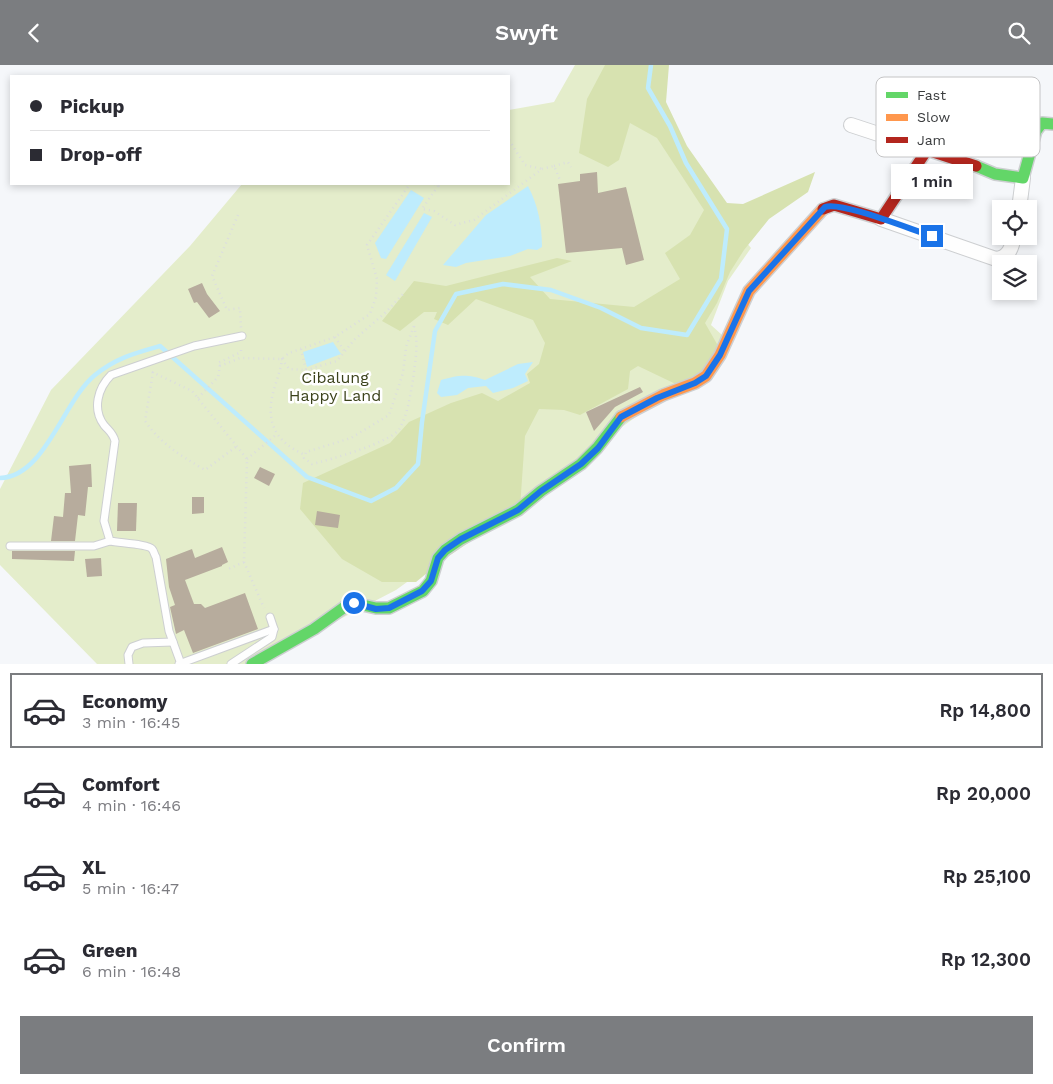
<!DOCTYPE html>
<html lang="en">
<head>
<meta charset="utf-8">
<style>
  :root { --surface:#fff; --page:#f7f7f7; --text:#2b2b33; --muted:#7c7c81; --line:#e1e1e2; --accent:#7b7d80 }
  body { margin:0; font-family:"Work Sans",sans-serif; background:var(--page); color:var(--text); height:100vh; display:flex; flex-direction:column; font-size:19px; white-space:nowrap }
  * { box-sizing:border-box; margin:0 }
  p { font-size:16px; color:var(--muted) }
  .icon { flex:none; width:28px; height:28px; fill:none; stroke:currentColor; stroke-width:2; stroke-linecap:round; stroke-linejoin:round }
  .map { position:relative; height:599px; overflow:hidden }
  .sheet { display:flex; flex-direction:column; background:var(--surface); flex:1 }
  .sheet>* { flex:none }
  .top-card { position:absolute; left:10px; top:10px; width:500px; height:110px; border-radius:0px; box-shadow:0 2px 8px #0003; display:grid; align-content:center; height:110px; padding:0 20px; background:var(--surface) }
  .buttons { position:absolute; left:992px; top:135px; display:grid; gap:10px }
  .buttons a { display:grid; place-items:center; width:45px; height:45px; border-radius:0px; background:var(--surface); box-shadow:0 2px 8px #0003; font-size:25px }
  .end { position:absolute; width:22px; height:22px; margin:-11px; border:6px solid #1a73e8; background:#fff; box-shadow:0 0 0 2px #fff }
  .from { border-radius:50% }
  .bubble { position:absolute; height:35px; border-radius:0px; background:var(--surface); box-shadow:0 2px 8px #0003; font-size:16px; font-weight:600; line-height:35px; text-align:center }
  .top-card b { display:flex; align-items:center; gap:18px; height:48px; font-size:19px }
  .top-card b+b { border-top:1px solid var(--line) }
  .top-card i { width:12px; height:12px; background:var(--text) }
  ul { padding:9px 0 0; list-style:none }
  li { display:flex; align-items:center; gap:15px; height:75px; margin:0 10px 8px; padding:0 10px; border:2px solid transparent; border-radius:0px }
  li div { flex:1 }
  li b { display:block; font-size:19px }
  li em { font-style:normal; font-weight:600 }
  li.current { border-color:var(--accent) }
  li>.icon { width:45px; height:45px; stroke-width:1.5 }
  .button { display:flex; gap:10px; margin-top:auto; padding:10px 20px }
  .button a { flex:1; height:58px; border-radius:0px; background:var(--accent); color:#fff; font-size:20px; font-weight:600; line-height:58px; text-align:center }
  header { display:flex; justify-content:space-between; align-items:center; height:65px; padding:0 20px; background:var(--accent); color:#fff; font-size:22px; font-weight:600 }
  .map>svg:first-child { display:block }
</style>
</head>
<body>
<header><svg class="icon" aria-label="back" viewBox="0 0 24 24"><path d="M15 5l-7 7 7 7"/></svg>Swyft<svg class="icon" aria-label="search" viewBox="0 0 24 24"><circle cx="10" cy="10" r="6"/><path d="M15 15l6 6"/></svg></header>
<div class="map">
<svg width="1053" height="599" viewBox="0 0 1053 599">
  <rect width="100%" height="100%" fill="#f5f7fa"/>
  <polygon fill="#e4edcb" points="575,0 632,0 637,44 751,183 728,216 711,260 732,279 651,341 396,525 292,579 247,599 97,599 0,500 0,424 51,325 190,181 242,119 509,119 509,45 554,37"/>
  <polygon fill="#d7e2b0" points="605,0 669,0 666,37 687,81 727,138 743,139 815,107 808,127 769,154 744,185 730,207 717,238 705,258 717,279 713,308 684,323 638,301 630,306 628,324 580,350 564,345 539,344 525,371 520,443 443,495 416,517 382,517 342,494 300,444 303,418 390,378 409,357 451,338 482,328 498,336 530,318 527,309 539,299 545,278 533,255 476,234 448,260 434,254 437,247 424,247 400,266 382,256 414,216 446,221 557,193 572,196 530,212 550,234 634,242 680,214 665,188 690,170 704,145 657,73 630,58 619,95 608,102 579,88 587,34"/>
  <g fill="#beecfd">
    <path d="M528,121C538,140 542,160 542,182L537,185L528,184L510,191L466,198L456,202L443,200L486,150Z"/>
    <polygon points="411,125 424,133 386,194 381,193 375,178"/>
    <polygon points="424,148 432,152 395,216 386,210"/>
    <polygon points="333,277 341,289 307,302 303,287"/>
    <path d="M533,297L525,309L528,316L513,323L493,328L486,321L468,323L457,330L441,332L437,328L441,315C460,310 467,309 485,315L518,299Z"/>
  </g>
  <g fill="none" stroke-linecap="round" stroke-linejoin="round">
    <path stroke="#beecfd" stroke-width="4.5" d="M0,413C45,412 63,336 95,310C116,293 135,288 160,281L307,412L371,436L396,423L418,399L422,357L435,266L456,229L503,219L551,225L601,243L641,263L687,270L721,214L727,164L686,98L670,61L648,23L651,0"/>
  </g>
  <g fill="#b7ac9d">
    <polygon points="597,107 598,128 626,122 644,195 626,200 622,183 566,188 558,119 580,116 580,109"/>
    <polygon points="202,218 207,229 220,246 209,253 197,237 194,238 188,224"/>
    <polygon points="640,322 643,327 615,342 594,366 586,347"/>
    <polygon points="91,399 92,422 88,422 85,451 78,450 75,476 51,476 54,451 63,452 65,428 71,428 69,401"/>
    <polygon points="260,402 275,409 269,421 254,413"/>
    <polygon points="192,432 204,432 204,448 192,449"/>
    <polygon points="118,438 137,438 136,466 117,466"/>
    <polygon points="317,446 340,450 338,463 315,460"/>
    <polygon points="222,482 228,497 222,500 222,501 185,515 194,539 201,539 205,543 245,528 258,564 193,588 184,565 176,569 170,542 175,540 169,522 166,494 192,484 195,493"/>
    <polygon points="12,486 75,486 74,496 12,494"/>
    <polygon points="101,493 102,511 87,512 85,494"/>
  </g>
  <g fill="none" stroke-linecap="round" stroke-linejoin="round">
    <g stroke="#cdcfd1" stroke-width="9">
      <g id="lane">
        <polyline points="10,481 94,481 110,476"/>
        <polyline points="129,599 128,590 132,582 143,578 173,577"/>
        <polyline points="179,599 274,564"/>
        <path d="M181,599L169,566L156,492C154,489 154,486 152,484C148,479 119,478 110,476L104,456L115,376C113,368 109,366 104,360C92,344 98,323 111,310L194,281L242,271"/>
        <polyline points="231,599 272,572 274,564 270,552"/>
      </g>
    </g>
    <g stroke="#cdcfd1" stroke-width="16">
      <g id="street">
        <polyline points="851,60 927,85"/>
        <polyline points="1019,144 1023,113"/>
        <path d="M881,154L996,194C1009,193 1012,182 1014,171"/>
      </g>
    </g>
    <g stroke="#cdcfd1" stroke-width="14">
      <g id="fast">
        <polyline points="976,101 995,109 1023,113 1036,66 1042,58 1053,59"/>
        <polyline points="252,599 314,564 346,541 354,538 376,543 389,543 423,526 431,516 438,493 445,485 461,474 518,445 541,426 581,399 597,383 621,352"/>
      </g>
    </g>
    <g stroke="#cdcfd1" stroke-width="14">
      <polyline id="slow" points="621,352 663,330 695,318 706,311 720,290 749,226 823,144"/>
    </g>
    <g stroke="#cdcfd1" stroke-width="14">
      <polyline id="jam" points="823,144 834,140 881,154 927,85 976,101"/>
    </g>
    <g stroke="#dcdede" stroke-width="2.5" stroke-dasharray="1 4" stroke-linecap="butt">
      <polyline points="509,75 525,100 542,104"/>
      <polyline points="554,101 568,97 571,102"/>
      <polyline points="434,119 438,121 441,119"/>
      <polyline points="438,121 422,144 434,146 455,160 474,155 542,104 554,101 560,115"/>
      <polyline points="238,150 212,211 227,245 240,243 241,263"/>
      <path d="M414,261C419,278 415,298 413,315C410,331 408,348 400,363C393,377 329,395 312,399L304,393L306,387L351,373L389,350L403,308L406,282Z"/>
      <polyline points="335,272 345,287"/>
      <path d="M301,284L306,305L289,304L282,294C281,304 277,314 274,324C265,356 274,376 305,390"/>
      <polyline points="220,301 218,298 241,287 241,281"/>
      <polyline points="306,305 337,296 354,275 386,247 403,229"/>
      <polyline points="152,307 192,326 247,394 244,497 226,505"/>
      <path d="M153,307L145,356C162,380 180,390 205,405L237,381"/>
      <polyline points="198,333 218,312 220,301 240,293 282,294 289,288 335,272 370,249 376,232 377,214 367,180 410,119"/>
      <polyline points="247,394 277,369"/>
      <polyline points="244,497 264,543"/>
    </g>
    <use href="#lane" stroke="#fefefe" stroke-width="7"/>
    <use href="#street" stroke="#fefefe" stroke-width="14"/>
    <use href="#fast" stroke="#63d668" stroke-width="11"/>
    <use href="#slow" stroke="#ff974d" stroke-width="11"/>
    <use href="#jam" stroke="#b3261e" stroke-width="11"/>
  </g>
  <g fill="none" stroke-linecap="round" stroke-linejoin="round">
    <path stroke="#1a73e8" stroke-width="6" d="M354,538L376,544L389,543L422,526L431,516L438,493L445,485L461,474L518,445L541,426L581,399L598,383L621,352L657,333L695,318L706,311L720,290L749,226L825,142C841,136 912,165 932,171"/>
  </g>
  <g text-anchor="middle" stroke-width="5" stroke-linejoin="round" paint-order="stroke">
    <g font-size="16" fill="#3b421b" stroke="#fff">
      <text x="335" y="318">Cibalung<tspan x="335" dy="18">Happy Land</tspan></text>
    </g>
  </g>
  <rect x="876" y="12" width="164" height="80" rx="8" fill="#fff" stroke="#c4c4c5" stroke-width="1"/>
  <rect x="886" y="27" width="22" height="6" fill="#63d668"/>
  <rect x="886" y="49" width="22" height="7" fill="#ff974d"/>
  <rect x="886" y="72" width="22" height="6" fill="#b3261e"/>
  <g font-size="14" fill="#3a3c3e">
    <text x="917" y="35">Fast</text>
    <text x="917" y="57">Slow</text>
    <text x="917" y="80">Jam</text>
  </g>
</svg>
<div class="buttons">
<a><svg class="icon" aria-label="locate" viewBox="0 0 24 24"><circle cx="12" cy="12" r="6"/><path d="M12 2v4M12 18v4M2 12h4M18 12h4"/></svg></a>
<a><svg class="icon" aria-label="layers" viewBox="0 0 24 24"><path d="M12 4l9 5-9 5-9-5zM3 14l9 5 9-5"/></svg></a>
</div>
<i class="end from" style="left:354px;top:538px"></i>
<i class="end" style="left:932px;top:171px"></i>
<div class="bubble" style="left:891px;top:99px;width:82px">1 min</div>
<div class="top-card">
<b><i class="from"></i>Pickup</b>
<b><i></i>Drop-off</b>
</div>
</div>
<section class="sheet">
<ul>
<li class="current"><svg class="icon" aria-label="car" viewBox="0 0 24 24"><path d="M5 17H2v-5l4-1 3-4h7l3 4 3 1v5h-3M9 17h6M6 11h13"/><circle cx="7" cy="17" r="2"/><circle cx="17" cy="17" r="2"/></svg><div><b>Economy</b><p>3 min · 16:45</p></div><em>Rp 14,800</em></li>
<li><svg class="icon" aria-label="car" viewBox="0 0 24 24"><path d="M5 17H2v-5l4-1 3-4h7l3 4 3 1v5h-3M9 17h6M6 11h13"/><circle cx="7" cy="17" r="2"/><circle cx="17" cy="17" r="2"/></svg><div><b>Comfort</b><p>4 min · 16:46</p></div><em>Rp 20,000</em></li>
<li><svg class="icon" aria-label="car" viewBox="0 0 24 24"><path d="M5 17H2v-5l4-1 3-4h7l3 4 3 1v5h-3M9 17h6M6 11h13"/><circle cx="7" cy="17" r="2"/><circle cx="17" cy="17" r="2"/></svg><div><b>XL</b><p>5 min · 16:47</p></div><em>Rp 25,100</em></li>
<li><svg class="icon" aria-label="car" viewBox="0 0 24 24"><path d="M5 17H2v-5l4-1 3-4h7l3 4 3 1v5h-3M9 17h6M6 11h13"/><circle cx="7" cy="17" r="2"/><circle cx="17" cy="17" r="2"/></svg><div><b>Green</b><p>6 min · 16:48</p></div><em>Rp 12,300</em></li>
</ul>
<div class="button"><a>Confirm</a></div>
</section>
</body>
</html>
